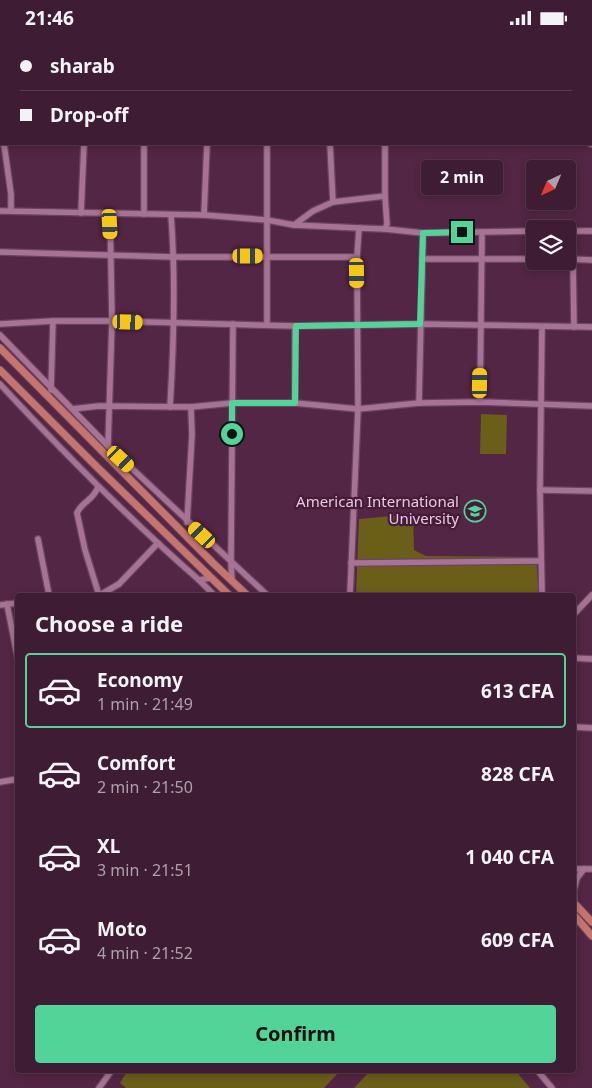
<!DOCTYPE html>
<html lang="en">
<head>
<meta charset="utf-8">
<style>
  :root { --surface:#3e1c33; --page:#49293f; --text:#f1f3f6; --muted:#ada1ac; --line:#573a4e; --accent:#52d397 }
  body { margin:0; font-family:"Noto Sans",sans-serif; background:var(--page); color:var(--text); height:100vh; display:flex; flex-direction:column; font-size:19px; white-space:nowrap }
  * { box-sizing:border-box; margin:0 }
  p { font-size:16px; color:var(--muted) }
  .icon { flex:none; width:28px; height:28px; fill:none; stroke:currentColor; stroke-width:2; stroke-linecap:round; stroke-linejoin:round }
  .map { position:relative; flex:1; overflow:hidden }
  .side { position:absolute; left:15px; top:558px; width:561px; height:480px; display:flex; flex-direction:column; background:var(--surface); border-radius:5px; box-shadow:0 2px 8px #0003,0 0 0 1px var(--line) }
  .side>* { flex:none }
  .guide { position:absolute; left:0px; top:0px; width:592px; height:110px; box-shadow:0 2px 8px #0003,0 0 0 1px var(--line); display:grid; align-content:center; height:110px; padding:0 20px; background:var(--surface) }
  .needle { width:32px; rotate:224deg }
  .tools { position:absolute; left:526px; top:125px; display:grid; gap:10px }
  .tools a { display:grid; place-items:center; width:50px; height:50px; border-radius:5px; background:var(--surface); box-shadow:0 2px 8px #0003,0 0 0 1px var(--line); font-size:25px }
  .end { position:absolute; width:22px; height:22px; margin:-11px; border:6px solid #52d397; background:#111; box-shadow:0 0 0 2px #111 }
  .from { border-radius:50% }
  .bubble { position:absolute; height:35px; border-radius:5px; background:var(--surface); box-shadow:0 2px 8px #0003,0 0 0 1px var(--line); font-size:16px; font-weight:700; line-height:35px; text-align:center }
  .car { position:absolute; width:15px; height:30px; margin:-15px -8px; border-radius:6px; box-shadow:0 0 4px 1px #0007; background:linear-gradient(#f5c518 24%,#345 0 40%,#f5c518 0 76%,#345 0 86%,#f5c518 0) }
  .guide b { display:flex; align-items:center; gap:18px; height:48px; font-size:19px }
  .guide b+b { border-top:1px solid var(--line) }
  .guide i { width:12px; height:12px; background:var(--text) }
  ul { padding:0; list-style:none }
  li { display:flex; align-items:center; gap:15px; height:75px; margin:0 10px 8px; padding:0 10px; border:2px solid transparent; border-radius:5px }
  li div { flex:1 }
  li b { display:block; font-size:19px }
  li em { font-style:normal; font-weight:700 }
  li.selected { border-color:var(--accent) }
  li>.icon { width:45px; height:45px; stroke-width:1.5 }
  h2 { padding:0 20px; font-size:22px; line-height:60px }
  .action { display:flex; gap:10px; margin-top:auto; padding:10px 20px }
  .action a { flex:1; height:58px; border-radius:5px; background:var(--accent); color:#111; font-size:20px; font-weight:700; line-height:58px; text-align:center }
  .status { display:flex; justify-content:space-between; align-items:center; height:35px; padding:0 25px; background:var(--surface); direction:ltr }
  .status svg { height:14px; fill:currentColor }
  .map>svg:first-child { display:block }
</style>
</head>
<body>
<div class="status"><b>21:46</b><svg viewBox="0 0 49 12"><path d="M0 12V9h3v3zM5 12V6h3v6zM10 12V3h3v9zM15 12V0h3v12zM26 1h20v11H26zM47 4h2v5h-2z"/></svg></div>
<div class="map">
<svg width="592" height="1053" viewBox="0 0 592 1053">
  <rect width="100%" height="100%" fill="#522644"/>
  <g fill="#6a5e18">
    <polygon points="481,379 507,380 506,419 480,419"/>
    <polygon points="413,479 414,515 426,521 536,522 539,560 356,560 359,484"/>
    <polygon points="128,1035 341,1035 324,1053 126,1053 120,1048"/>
    <polygon points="371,1035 515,1035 530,1053 354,1053"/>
  </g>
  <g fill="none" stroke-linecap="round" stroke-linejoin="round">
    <g stroke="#6a455f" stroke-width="8">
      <g id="minor">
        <polyline points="123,0 123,1"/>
        <polyline points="189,0 189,1"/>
        <polyline points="385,0 385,1"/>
        <polyline points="329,1 329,0"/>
        <polyline points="481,1 481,0"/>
        <polyline points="552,1 552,0"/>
        <polyline points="591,20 592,20"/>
        <polyline points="0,27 1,27"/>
        <polyline points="0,79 1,88"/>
        <polyline points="4,109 11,159 11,175"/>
        <polyline points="267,109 267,289"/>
        <polyline points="330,109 333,167"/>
        <polyline points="591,109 592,109"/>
        <polyline points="0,176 204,180 267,185 294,190 359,193"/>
        <polyline points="81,178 84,109"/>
        <polyline points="144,179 144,109"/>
        <polyline points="204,180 207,109"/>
        <polyline points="294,190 313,176 333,167 385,161"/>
        <polyline points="385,194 423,198 535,196"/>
        <polyline points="568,196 592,196"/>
        <polyline points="0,217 174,222 357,222"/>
        <polyline points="422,224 535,224"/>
        <polyline points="568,224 592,225"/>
        <polyline points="573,225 574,292"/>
        <polyline points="0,289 53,286 112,286 295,291 420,289 592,292"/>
        <polyline points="0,300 108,411 267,560"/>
        <path d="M0,349C63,417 129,484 199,545L210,543"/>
        <polyline points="51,355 53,286"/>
        <polyline points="480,367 482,197"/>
        <polyline points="295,368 295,291"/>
        <polyline points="419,368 423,198"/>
        <path d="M170,372C174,307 176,244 171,180"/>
        <polyline points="72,374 99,371 191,372"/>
        <polyline points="108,411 112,286 110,178"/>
        <path d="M98,452C93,466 82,466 77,478L85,515L99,560"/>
        <polyline points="540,455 592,456"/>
        <polyline points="187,487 192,400 191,372 232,368 295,368 358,374 419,368 480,367 592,371"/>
        <polyline points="38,504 49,560"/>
        <polyline points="351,528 541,526"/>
        <polyline points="199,545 214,560"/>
        <polyline points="232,546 231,527 233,289"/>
        <polyline points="100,560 119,549 158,508"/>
        <polyline points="350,560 358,374 357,222 359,193 385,194 387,189 385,161 385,109"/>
        <polyline points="542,560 540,455 542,292"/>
        <polyline points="7,569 18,625"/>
        <polyline points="0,570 18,568"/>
        <polyline points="574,579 592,560"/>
        <polyline points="574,623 592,624"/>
        <polyline points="574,692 592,693"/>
        <polyline points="0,747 18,744"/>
        <polyline points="574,834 592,834"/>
        <polyline points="574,855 577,843 584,834"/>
        <polyline points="574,859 574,869"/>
        <polyline points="537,1035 552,1053"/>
        <polyline points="99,1053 112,1035"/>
      </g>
    </g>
    <g stroke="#6a455f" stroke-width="9">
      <g id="major">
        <polyline points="0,313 214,529 247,560"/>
        <polyline points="0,335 98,433 229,560"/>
        <polyline points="574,868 592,887"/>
        <polyline points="574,880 592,901"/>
      </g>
    </g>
    <use href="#minor" stroke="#a67394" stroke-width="5.5"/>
    <use href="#major" stroke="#c6756c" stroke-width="7"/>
  </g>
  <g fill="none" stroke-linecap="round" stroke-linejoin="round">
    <polyline stroke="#52d397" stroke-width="6" points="232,399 232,368 295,368 296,291 420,289 423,198 462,197"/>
  </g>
  <defs>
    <g id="university-ring" transform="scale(1.125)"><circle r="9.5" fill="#461b3a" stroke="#52d397" stroke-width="1.5"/><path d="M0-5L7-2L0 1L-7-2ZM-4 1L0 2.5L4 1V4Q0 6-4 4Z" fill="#52d397"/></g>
  </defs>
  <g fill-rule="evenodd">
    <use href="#university-ring" x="475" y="476"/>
  </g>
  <g text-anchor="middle" stroke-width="4.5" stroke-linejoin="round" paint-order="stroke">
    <g font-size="15" fill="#e6cadc" stroke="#461b3a" text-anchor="end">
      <text x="459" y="472">American International<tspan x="459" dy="17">University</tspan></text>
    </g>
  </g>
</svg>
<div class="tools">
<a><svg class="needle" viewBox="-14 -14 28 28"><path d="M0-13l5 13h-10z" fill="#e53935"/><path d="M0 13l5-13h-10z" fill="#ada1ac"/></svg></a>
<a><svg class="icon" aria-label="layers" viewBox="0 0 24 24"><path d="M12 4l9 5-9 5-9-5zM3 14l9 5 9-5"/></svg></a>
</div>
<i class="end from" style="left:232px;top:399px"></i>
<i class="end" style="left:462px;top:197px"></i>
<div class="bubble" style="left:421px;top:125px;width:82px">2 min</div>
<i class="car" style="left:110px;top:189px;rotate:177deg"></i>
<i class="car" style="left:248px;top:221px;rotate:90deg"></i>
<i class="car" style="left:357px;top:238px;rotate:179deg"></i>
<i class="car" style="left:128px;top:287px;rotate:92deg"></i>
<i class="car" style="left:480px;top:348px;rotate:1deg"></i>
<i class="car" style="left:121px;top:424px;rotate:133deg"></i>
<i class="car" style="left:202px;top:500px;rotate:313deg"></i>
<div class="guide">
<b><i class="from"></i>sharab</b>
<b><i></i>Drop-off</b>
</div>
<section class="side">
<h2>Choose a ride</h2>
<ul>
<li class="selected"><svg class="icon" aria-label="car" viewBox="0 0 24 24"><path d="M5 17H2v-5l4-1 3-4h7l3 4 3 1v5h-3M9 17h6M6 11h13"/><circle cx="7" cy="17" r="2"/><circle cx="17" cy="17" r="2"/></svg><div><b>Economy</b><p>1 min · 21:49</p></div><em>613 CFA</em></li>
<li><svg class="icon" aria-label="car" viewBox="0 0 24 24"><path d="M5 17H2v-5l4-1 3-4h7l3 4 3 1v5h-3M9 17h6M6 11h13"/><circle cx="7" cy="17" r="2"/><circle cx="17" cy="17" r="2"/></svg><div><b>Comfort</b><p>2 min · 21:50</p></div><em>828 CFA</em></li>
<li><svg class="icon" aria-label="car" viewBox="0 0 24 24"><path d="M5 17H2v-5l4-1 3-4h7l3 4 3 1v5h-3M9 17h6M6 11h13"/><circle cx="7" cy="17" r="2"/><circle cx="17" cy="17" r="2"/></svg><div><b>XL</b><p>3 min · 21:51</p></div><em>1 040 CFA</em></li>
<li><svg class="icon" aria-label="car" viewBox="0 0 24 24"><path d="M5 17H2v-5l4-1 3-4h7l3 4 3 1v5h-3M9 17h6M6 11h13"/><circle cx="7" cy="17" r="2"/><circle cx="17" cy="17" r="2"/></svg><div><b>Moto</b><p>4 min · 21:52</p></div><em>609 CFA</em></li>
</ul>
<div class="action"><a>Confirm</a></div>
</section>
</div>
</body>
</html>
